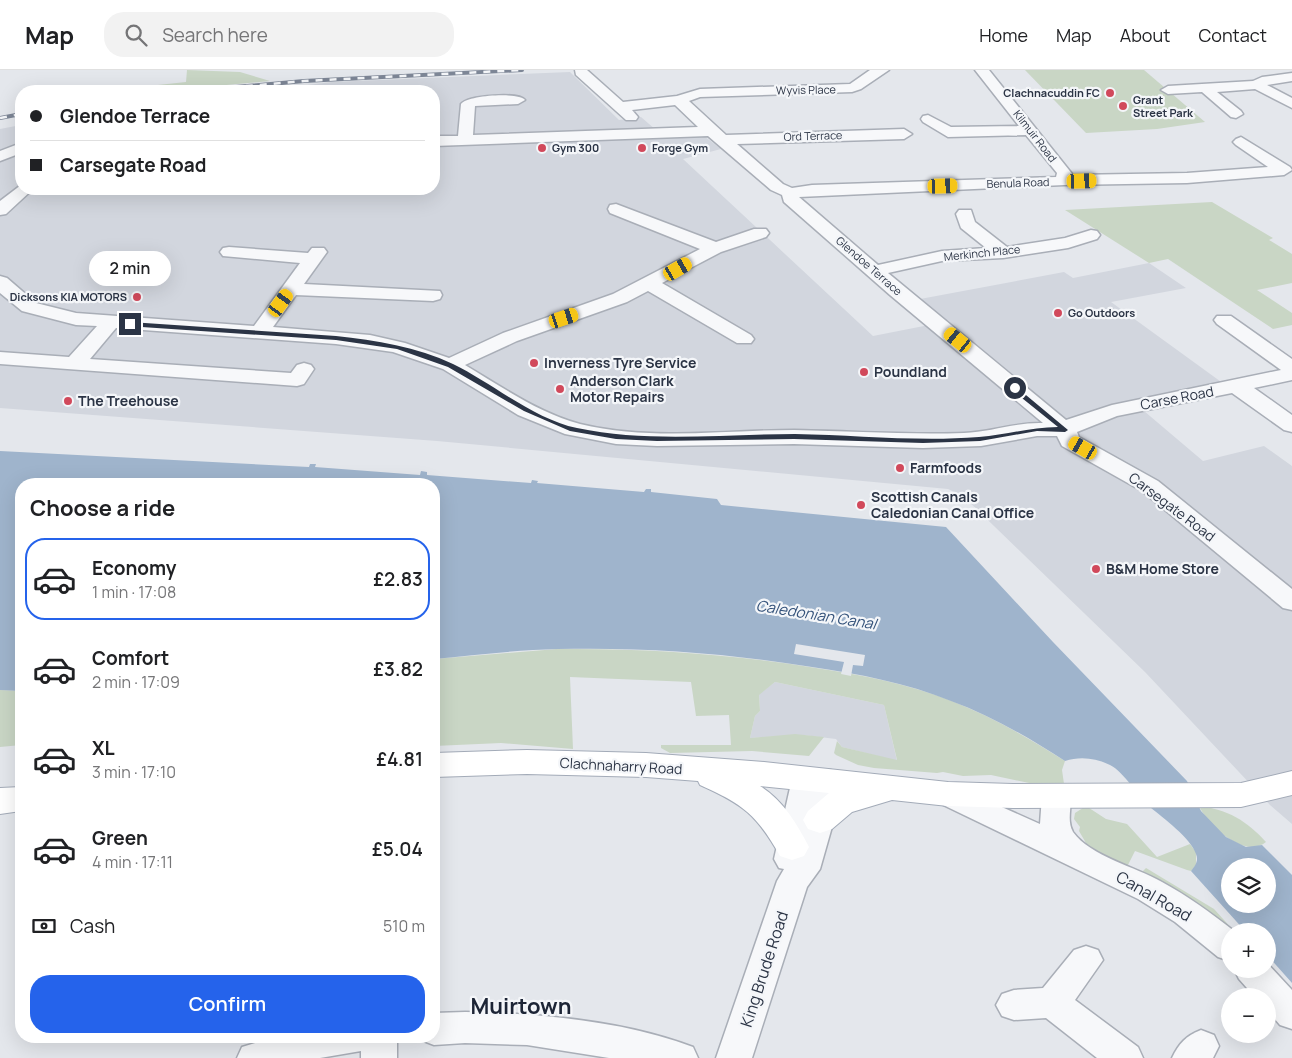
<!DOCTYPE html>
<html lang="en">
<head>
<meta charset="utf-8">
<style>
  :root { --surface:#fff; --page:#f2f2f2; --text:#202124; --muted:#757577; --line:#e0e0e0; --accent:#2563eb }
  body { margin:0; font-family:Manrope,sans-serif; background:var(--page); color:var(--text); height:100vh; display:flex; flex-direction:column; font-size:19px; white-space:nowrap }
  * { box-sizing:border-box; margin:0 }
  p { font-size:16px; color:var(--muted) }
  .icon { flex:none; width:28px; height:28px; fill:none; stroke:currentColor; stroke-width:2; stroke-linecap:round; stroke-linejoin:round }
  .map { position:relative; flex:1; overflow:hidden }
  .panel { position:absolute; left:15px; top:408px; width:425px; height:565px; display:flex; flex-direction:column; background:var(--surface); border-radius:20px; box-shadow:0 5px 20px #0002 }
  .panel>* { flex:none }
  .top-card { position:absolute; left:15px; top:15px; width:425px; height:110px; border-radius:20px; box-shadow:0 5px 20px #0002; display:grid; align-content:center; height:110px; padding:0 15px; background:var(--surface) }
  .tools { position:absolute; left:1221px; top:788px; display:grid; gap:10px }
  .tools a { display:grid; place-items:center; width:55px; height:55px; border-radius:50%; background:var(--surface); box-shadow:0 5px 20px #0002; font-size:25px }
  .end { position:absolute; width:22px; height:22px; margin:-11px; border:6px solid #2b3445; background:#fff; box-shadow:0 0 0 2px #fff }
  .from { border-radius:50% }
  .bubble { position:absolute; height:35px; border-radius:18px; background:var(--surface); box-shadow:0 5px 20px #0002; font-size:16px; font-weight:600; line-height:35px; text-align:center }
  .car { position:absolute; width:15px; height:30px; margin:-15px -8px; border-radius:6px; box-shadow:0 0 4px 1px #0007; background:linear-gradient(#f5c518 24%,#345 0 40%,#f5c518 0 76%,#345 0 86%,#f5c518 0) }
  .top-card b { display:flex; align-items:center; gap:18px; height:48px; font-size:19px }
  .top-card b+b { border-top:1px solid var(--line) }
  .top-card i { width:12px; height:12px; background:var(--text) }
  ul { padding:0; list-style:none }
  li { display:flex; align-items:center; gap:15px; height:82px; margin:0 10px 8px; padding:0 5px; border:2px solid transparent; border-radius:20px }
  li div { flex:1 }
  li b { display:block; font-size:19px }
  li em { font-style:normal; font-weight:600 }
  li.active { border-color:var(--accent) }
  li>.icon { width:45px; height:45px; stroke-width:1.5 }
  h2 { padding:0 15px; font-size:22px; line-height:60px }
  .pay { display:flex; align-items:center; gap:12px; height:55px; padding:0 15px; font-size:19px }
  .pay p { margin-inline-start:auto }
  .primary-button { display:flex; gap:10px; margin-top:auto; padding:10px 15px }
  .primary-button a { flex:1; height:58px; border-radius:20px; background:var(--accent); color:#fff; font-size:20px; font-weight:600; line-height:58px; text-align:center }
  header { display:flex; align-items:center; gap:30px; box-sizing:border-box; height:70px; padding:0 25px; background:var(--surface); border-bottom:1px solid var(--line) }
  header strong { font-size:24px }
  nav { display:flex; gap:28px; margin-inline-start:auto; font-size:18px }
  .search { width:350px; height:45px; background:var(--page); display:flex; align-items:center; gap:12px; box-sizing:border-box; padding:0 18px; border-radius:20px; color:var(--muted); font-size:19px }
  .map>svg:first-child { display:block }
</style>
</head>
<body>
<header>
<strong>Map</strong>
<div class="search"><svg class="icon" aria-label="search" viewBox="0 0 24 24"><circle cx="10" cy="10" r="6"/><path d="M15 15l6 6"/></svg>Search here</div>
<nav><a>Home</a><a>Map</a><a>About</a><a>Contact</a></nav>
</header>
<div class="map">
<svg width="1292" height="988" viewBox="0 0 1292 988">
  <rect width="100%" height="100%" fill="#e4e7ec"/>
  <g fill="#d2d6de">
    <polygon points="570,2 619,50 641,47 656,60 704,66 721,79 683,89 873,266 929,255 904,232 1064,202 1073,208 1149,193 1186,218 1111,232 1224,314 1144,341 1203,391 1264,376 1292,396 1292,754 1270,735 1145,602 963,426 948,419 437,371 0,338 0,59 21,55 21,119 434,119 434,21 258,21 332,12"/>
    <polygon points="775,612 884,635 897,691 842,677 836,669 803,665 750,668 755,646 760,641 759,624"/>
  </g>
  <g fill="#c9d6c5">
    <polygon points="187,0 240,2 270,11 162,21 101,21 186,12"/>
    <polygon points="1025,0 1144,0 1205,52 1157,59 1086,63"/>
    <polygon points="1212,132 1273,168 1269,170 1292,184 1292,213 1257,220 1292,243 1292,255 1273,259 1168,189 1149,193 1065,140"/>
    <path d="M557,579C644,578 730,584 816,598C862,605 909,614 952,631C992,647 1029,668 1065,691L1062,700L1064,714H1034L991,705L963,706L943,702L937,703L874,698L858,695L836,685L834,683L837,671L842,677L897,690L884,635L775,612L759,625L760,641L755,646L750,668L795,664L824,667L809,686L752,681L670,683L661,678V675H731L729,645L696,646L691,612L570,607L573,679L501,673L434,676V589Z"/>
    <polygon points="0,620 21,621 21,675 0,677"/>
    <polygon points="1086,736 1106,749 1127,754 1157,787 1190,774 1196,782 1196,795 1191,801 1187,800 1135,781 1127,797 1090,780 1079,761 1080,757 1074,749 1075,743"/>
    <path d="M1199,736C1227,739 1247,751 1266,772C1244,790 1208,755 1199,736Z"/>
    <polygon points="1146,798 1214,839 1234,861 1230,861 1141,803"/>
  </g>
  <path fill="#9fb4cc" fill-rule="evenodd" d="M0,381L309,397L310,394H316L315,397L420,405L421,401L427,402V405L531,413L532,410L538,411L537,413L644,422L646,419H651V422L717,429L721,435L946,457L1053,572L1187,711L1201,741L1226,767L1246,777L1262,775L1292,805V913L1268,886V861H1245L1191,801C1195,796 1199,791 1196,784C1191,768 1163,748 1150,737C1138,726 1124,702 1110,695C1096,688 1080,686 1065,691C1029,668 992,646 951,631C907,613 859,604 812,597C727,583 644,577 558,579C517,580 475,585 434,589V414H21V621L0,620ZM1230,796H1268V834H1230Z"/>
  <polygon fill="#e4e7ec" points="796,574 865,585 863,596 853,595 851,606 841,604 844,592 794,584"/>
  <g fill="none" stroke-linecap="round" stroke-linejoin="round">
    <g stroke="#a9aeb7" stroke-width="3">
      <g id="minor">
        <path d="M575,0H587L623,32L677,26L700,19L850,14L870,0H889L861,19L852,22L700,27L689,31L726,65L904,59L912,64L904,69L737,74L783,114L792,118L812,115L1056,107L1057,103L1026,65L948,67L923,52L921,49L923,46L928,45L951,57L1019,56L975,0H989L1073,105L1187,103L1268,97L1236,75L1233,72L1236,69L1241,67L1290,97L1292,100L1284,105L1187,113L1064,115L799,127L878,195L942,181L986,178L961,158L956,144L959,140H971L975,152L1007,177L1065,168L1091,160L1097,161L1100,165L1097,169L1068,178L1003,188L942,191L888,203L1066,350L1112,335L1281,300L1217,254L1214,250L1217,246H1231L1292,289V310L1254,318L1292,345V362L1284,360L1232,323L1117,346L1077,362L1079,367L1158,411L1292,519V540L1283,538L1142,421L1062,376L1057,366H1037L981,376L923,378L794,374L657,376L616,374L565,364L518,345L443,299L393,282L336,274L116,258L90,289L291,303L297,295L304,293L311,295L314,299L304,314L297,316L0,294V282L69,287L97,256L76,255L22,241L0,223V206L7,208L36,233L76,243L254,256L300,193L223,186L220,182L223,178L229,177L308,183L312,178H324L327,182L304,214L440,221L442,225L440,229L433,231L296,225L273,257L370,265L405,273L449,288L503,263L613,224L700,179L610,143L608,139L610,135L616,134L716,172L754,159H766L769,163L766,167L721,182L662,213L751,265L754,269L751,273H737L648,221L627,232L517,271L465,295C502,317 539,343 580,354C649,371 724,360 794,360C851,361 908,365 964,363C991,362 1017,352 1043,353L890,225L784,132L782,125L771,120L708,66L434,76V66H458L461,34C468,25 519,22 525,30L518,34L475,36L473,65L698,57L675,35L632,40L638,47L636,50H626L576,5Z"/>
        <polygon points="1292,3 1292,11 1267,15 1292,28 1292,38 1255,19 1217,22 1241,41 1243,44 1236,48 1231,47 1202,22 1168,24 1161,20 1168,16 1253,11 1262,7"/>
        <polygon points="21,73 21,83 0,91 0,81"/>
        <polygon points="21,115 21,119 33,119 6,144 0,145 0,131"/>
        <polygon points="807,698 819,704 830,700 841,703 845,711 820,799 807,817 752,988 716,988 777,811 784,799 779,798 774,789 792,709 796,701"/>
        <path d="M948,713L1040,754L1042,726L1046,718L1057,715L1068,718C1075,732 1065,748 1073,762C1090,786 1136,797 1162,812C1188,826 1211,843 1234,861H1230V891L1218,887L1175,852L1138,829L937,732L933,724L937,716Z"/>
        <polygon points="1086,876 1098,880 1103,890 1075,930 1138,977 1143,988 1097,988 1046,948 1014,950 1002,946 996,935 1002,924 1014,920 1043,918 1074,880"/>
        <polygon points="1268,894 1292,920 1292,959 1280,955 1268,941 1268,926 1254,926 1239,909 1234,899 1268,899"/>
        <path d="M465,942C537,943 625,951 693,977L698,988H609L527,975L465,973L434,975L421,970L420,966H434V943Z"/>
        <path d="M1201,960L1214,965L1219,976L1213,988H1172C1179,973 1186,966 1201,960Z"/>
        <polygon points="278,966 397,966 397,988 361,988 361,981 320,988 237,988 242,977"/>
      </g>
    </g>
    <g stroke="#a3abb8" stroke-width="2">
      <g id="major">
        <path d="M527,680L646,683L764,692L948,712L1013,714L1241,713L1292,701V725L1241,737L1013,738L948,736L892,730L852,742L832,759L820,763L808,759L803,750L808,741L829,723L760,716C783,730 797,754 809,777L804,786L792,790L780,786C757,745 743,734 700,715L698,711L646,707L527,704L434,707V683Z"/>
        <polygon points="21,717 21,741 0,744 0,718"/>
      </g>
    </g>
    <use href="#minor" fill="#f7f8fa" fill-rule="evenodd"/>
    <use href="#major" fill="#fff" fill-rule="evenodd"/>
    <g stroke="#7d8696" stroke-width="4">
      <g id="rail">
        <polyline points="190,21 304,11 522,0"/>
        <polyline points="0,48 21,44"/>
      </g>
    </g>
    <use href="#rail" stroke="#f4f6f9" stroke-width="2.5" stroke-dasharray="7" stroke-linecap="butt"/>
  </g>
  <path fill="#2b3445" d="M130,252L336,266C376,270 417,277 453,294C492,313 534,349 577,358C648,373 722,364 795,364C856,365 918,372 979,367C1006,365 1031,357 1058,357L1012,320L1015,316L1068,360L1065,362L1037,361L980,371L923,373L794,369L657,371L616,369L570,361L524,341L448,297L397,279L336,270L127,256Z"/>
  <g fill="#d1495b" stroke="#f4f6f9" stroke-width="2">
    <circle cx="1110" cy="23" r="5"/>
    <circle cx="1123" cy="36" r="5"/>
    <circle cx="542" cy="78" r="5"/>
    <circle cx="642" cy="78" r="5"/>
    <circle cx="137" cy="227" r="5"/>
    <circle cx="1058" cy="243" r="5"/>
    <circle cx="534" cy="293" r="5"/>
    <circle cx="864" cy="302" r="5"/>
    <circle cx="560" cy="319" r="5"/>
    <circle cx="68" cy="331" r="5"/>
    <circle cx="900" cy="398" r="5"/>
    <circle cx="861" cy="435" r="5"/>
    <circle cx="1096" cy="499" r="5"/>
  </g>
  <g text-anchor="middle" stroke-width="4.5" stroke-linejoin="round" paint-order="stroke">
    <g font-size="11" fill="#2b3445" stroke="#f4f6f9">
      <text transform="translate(806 20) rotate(-1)" y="4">Wyvis Place</text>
      <text transform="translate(813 66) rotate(-2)" y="4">Ord Terrace</text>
      <text transform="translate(1035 66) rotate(52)" y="4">Kilmuir Road</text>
      <text transform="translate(1018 113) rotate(-2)" y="4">Benula Road</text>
      <text transform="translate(982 183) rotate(-6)" y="4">Merkinch Place</text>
      <text transform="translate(869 196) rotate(41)" y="4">Glendoe Terrace</text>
    </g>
    <g font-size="11" font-weight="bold" fill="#2b3445" stroke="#f4f6f9" text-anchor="start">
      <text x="1100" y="27" text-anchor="end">Clachnacuddin FC</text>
      <text x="1133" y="34">Grant<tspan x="1133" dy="13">Street Park</tspan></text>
      <text x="552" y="82">Gym 300</text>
      <text x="652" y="82">Forge Gym</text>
      <text x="127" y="231" text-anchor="end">Dicksons KIA MOTORS</text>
      <text x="1068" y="247">Go Outdoors</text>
    </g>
    <g font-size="14" font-weight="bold" fill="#2b3445" stroke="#f4f6f9" text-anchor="start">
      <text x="544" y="298">Inverness Tyre Service</text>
      <text x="874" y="307">Poundland</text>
      <text x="570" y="316">Anderson Clark<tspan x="570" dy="16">Motor Repairs</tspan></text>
      <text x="78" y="336">The Treehouse</text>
      <text x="910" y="403">Farmfoods</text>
      <text x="871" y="432">Scottish Canals<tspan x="871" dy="16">Caledonian Canal Office</tspan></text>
      <text x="1106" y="504">B&amp;M Home Store</text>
    </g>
    <g font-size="14" fill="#2b3445" stroke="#f4f6f9">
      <text transform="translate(1177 328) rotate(-11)" y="5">Carse Road</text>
      <text transform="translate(1172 437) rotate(37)" y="5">Carsegate Road</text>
      <text transform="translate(621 696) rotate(3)" y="5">Clachnaharry Road</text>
    </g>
    <g font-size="15" font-style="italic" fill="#34527a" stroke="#f4f6f9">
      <text transform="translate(816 545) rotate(9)" y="5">Caledonian Canal</text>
    </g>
    <g font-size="16" fill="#2b3445" stroke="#f4f6f9">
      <text transform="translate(1154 826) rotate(30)" y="6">Canal Road</text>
      <text transform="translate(764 899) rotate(-72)" y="6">King Brude Road</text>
    </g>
    <g font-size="22" font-weight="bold" fill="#1d2536" stroke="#f4f6f9">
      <text x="521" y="944">Muirtown</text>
    </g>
  </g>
</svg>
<div class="tools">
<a><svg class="icon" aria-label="layers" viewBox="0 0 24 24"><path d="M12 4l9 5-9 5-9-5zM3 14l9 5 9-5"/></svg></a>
<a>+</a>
<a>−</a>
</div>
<i class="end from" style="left:1015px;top:318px"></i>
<i class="end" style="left:130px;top:254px"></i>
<div class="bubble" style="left:89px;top:181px;width:82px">2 min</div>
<i class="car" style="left:1082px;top:111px;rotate:88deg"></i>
<i class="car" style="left:943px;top:116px;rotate:88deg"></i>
<i class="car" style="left:678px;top:199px;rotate:60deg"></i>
<i class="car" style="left:281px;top:233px;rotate:36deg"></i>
<i class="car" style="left:564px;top:248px;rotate:72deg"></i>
<i class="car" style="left:958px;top:270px;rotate:309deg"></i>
<i class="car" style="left:1083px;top:378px;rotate:300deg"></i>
<div class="top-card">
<b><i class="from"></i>Glendoe Terrace</b>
<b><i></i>Carsegate Road</b>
</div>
<section class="panel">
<h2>Choose a ride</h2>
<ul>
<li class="active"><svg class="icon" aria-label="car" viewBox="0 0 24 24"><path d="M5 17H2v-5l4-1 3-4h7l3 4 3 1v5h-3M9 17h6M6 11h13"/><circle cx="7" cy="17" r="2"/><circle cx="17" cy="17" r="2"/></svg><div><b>Economy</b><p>1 min · 17:08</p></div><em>£2.83</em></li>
<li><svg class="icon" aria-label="car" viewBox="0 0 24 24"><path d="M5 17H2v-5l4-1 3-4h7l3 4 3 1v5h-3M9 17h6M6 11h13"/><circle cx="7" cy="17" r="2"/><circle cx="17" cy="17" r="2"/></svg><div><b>Comfort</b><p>2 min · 17:09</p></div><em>£3.82</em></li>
<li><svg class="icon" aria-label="car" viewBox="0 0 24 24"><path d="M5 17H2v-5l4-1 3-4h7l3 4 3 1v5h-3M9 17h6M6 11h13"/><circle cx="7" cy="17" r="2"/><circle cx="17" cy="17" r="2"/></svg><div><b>XL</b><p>3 min · 17:10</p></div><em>£4.81</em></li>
<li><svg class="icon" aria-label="car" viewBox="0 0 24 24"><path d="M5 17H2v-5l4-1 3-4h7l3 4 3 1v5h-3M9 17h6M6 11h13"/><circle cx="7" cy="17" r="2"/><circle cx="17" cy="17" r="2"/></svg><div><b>Green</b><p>4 min · 17:11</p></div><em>£5.04</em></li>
</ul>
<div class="pay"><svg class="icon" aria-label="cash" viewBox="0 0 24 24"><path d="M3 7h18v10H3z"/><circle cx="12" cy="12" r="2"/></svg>Cash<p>510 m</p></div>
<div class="primary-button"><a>Confirm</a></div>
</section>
</div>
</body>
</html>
